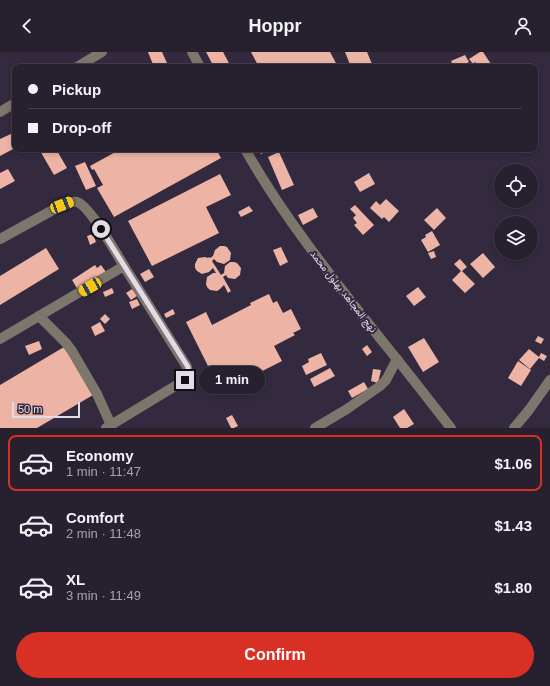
<!DOCTYPE html>
<html lang="en">
<head>
<meta charset="utf-8">
<style>
  :root { --surface:#27202f; --page:#332d3b; --text:#f1f3f6; --muted:#a4a3aa; --line:#433e4b; --accent:#d93025 }
  body { margin:0; font-family:Helvetica,Vazirmatn,sans-serif; background:var(--page); color:var(--text); height:100vh; display:flex; flex-direction:column; font-size:15px; white-space:nowrap }
  * { box-sizing:border-box; margin:0 }
  p { font-size:13px; color:var(--muted) }
  .icon { flex:none; width:22px; height:22px; fill:none; stroke:currentColor; stroke-width:2; stroke-linecap:round; stroke-linejoin:round }
  .map { position:relative; height:376px; overflow:hidden }
  .panel { display:flex; flex-direction:column; background:var(--surface); flex:1 }
  .panel>* { flex:none }
  .banner { position:absolute; left:12px; top:12px; width:526px; height:88px; border-radius:8px; box-shadow:0 2px 6px #0003,0 0 0 1px var(--line); display:grid; align-content:center; height:88px; padding:0 16px; background:var(--surface) }
  .buttons { position:absolute; left:494px; top:112px; display:grid; gap:8px }
  .buttons a { display:grid; place-items:center; width:44px; height:44px; border-radius:50%; background:var(--surface); box-shadow:0 2px 6px #0003,0 0 0 1px var(--line); font-size:20px }
  .scale { position:absolute; left:12px; bottom:10px; width:68px; box-sizing:border-box; padding-left:4px; border:2px solid #e2dce9; border-top:0; font-size:11px; line-height:14px; white-space:nowrap; color:#e2dce9; -webkit-text-stroke:3px #342a3f; paint-order:stroke }
  .end { position:absolute; width:18px; height:18px; margin:-9px; border:5px solid #e2dce9; background:#111; box-shadow:0 0 0 2px #111 }
  .from { border-radius:50% }
  .bubble { position:absolute; height:28px; border-radius:14px; background:var(--surface); box-shadow:0 2px 6px #0003,0 0 0 1px var(--line); font-size:13px; font-weight:700; line-height:28px; text-align:center }
  .car { position:absolute; width:12px; height:24px; margin:-12px -6px; border-radius:5px; box-shadow:0 0 3px 1px #0007; background:linear-gradient(#f5c518 24%,#345 0 40%,#f5c518 0 76%,#345 0 86%,#f5c518 0) }
  .banner b { display:flex; align-items:center; gap:14px; height:38px; font-size:15px }
  .banner b+b { border-top:1px solid var(--line) }
  .banner i { width:10px; height:10px; background:var(--text) }
  ul { padding:7px 0 0; list-style:none }
  li { display:flex; align-items:center; gap:12px; height:56px; margin:0 8px 6px; padding:0 8px; border:2px solid transparent; border-radius:8px }
  li div { flex:1 }
  li b { display:block; font-size:15px }
  li em { font-style:normal; font-weight:700 }
  li.active { border-color:var(--accent) }
  li>.icon { width:36px; height:36px; stroke-width:1.5 }
  .button { display:flex; gap:8px; margin-top:auto; padding:8px 16px }
  .button a { flex:1; height:46px; border-radius:24px; background:var(--accent); color:#fff; font-size:16px; font-weight:700; line-height:46px; text-align:center }
  header { display:flex; justify-content:space-between; align-items:center; height:52px; padding:0 16px; background:var(--surface); font-size:18px; font-weight:700 }
  .map>svg:first-child { display:block }
</style>
</head>
<body>
<header><svg class="icon" aria-label="back" viewBox="0 0 24 24"><path d="M15 5l-7 7 7 7"/></svg>Hoppr<svg class="icon" aria-label="person" viewBox="0 0 24 24"><circle cx="12" cy="8" r="4"/><path d="M4 21q1-7 8-7t8 7"/></svg></header>
<div class="map">
<svg width="550" height="376" viewBox="0 0 550 376">
  <rect width="100%" height="100%" fill="#342a3f"/>
  <g fill="#edb4a5">
    <polygon points="148,0 162,0 167,11 154,15"/>
    <polygon points="206,0 223,0 231,15 214,15"/>
    <polygon points="251,0 330,0 338,15 259,15"/>
    <polygon points="345,0 367,0 372,12 365,15 351,15"/>
    <polygon points="480,0 483,0 491,12 487,15 479,15 475,10 473,12 469,7"/>
    <polygon points="465,3 469,10 458,15 454,15 451,9"/>
    <polygon points="13,81 15,85 15,96 0,104 0,87"/>
    <polygon points="39,97 56,97 67,116 54,123"/>
    <polygon points="121,97 171,97 172,100 178,97 216,97 221,106 114,165 97,136 103,133 94,117 92,118 90,114"/>
    <polygon points="258,97 272,97 261,102"/>
    <polygon points="279,100 294,133 282,138 268,105"/>
    <polygon points="85,110 96,134 86,138 75,114"/>
    <polygon points="8,117 15,129 0,137 0,121"/>
    <polygon points="369,121 375,132 360,140 354,130"/>
    <polygon points="220,122 231,143 206,155 219,181 152,214 128,169"/>
    <polygon points="386,147 399,159 389,170 384,165 382,167 370,156 376,149 380,153"/>
    <polygon points="355,153 374,173 363,183 354,173 357,171 353,166 356,163 350,157"/>
    <polygon points="249,154 253,159 241,165 238,160"/>
    <polygon points="313,156 318,165 303,173 298,163"/>
    <polygon points="437,156 446,166 434,178 424,168"/>
    <polygon points="432,179 440,193 428,200 421,188 426,185 425,183"/>
    <polygon points="93,182 96,190 90,193 87,184"/>
    <polygon points="220,194 224,194 227,195 231,201 230,208 224,212 217,210 214,207 212,209 221,223 224,221 225,214 230,210 234,210 237,211 241,216 240,223 235,227 228,226 226,223 223,225 231,239 228,241 224,233 220,237 217,239 210,238 207,235 206,232 207,225 213,221 216,221 213,216 209,220 202,222 197,219 195,216 195,212 198,206 205,205 208,206 209,205 210,206 213,204 215,198"/>
    <polygon points="281,195 288,210 280,214 273,198"/>
    <polygon points="46,196 59,217 0,253 0,224"/>
    <polygon points="434,199 436,205 431,207 428,201"/>
    <polygon points="483,201 495,215 483,226 470,212"/>
    <polygon points="460,207 467,215 462,219 475,232 465,241 452,228 461,219 454,212"/>
    <polygon points="95,213 97,216 101,213 106,220 78,238 72,228"/>
    <polygon points="149,217 154,225 145,230 140,222"/>
    <polygon points="418,235 426,245 414,254 406,244"/>
    <polygon points="112,236 114,241 105,245 103,240"/>
    <polygon points="132,237 137,244 131,248 126,241"/>
    <polygon points="269,242 273,251 277,249 283,261 291,257 301,277 293,281 295,283 274,294 282,309 221,340 186,270 206,260 212,273 251,253 250,251"/>
    <polygon points="137,247 140,253 132,257 129,250"/>
    <polygon points="173,257 175,262 166,266 164,262"/>
    <polygon points="105,262 110,267 105,272 100,267"/>
    <polygon points="100,270 105,279 95,284 91,275"/>
    <polygon points="538,284 544,287 541,292 535,289"/>
    <polygon points="424,286 439,310 423,320 408,295"/>
    <polygon points="39,289 42,297 29,303 25,294"/>
    <polygon points="367,293 372,300 367,304 362,297"/>
    <polygon points="64,295 93,343 37,376 0,376 0,333"/>
    <polygon points="529,297 539,305 541,301 547,304 544,309 539,306 530,317 519,308"/>
    <polygon points="321,301 327,313 306,323 302,314 309,310 308,307"/>
    <polygon points="518,309 531,318 521,334 508,326"/>
    <polygon points="330,316 335,324 314,335 310,327"/>
    <polygon points="373,317 381,318 378,331 371,329"/>
    <polygon points="364,330 368,337 352,346 348,339"/>
    <polygon points="404,357 414,372 407,376 400,376 393,365"/>
    <polygon points="232,363 238,374 234,376 231,376 226,366"/>
  </g>
  <g fill="none" stroke-linecap="round" stroke-linejoin="round">
    <g stroke="#7d766c" stroke-width="10">
      <polyline points="192,0 200,15"/>
      <polyline points="77,15 102,0"/>
      <polyline points="0,60 15,51"/>
      <path d="M245,97C284,166 334,228 383,290C406,318 428,347 451,376"/>
      <path d="M0,187L62,153C67,151 71,149 77,150C90,154 116,201 124,214"/>
      <polyline points="39,264 66,291 72,299 97,342 111,373"/>
      <polyline points="0,287 124,214 187,315 188,323 185,328 106,376"/>
      <polyline points="315,376 347,357 380,334 386,328 397,307"/>
      <polyline points="514,376 529,358 550,328"/>
    </g>
  </g>
  <g fill="none" stroke-linecap="round" stroke-linejoin="round">
    <polyline stroke="#e2dce9" stroke-width="5" points="101,177 188,315 188,323 185,328"/>
  </g>
  <g text-anchor="middle" stroke-width="4" stroke-linejoin="round" paint-order="stroke">
    <g font-size="10" fill="#e2dce9" stroke="#342a3f">
      <text transform="translate(344 239) rotate(52)" y="4">نهج المجاهد بهلول محمد</text>
    </g>
  </g>
</svg>
<div class="buttons">
<a><svg class="icon" aria-label="locate" viewBox="0 0 24 24"><circle cx="12" cy="12" r="6"/><path d="M12 2v4M12 18v4M2 12h4M18 12h4"/></svg></a>
<a><svg class="icon" aria-label="layers" viewBox="0 0 24 24"><path d="M12 4l9 5-9 5-9-5zM3 14l9 5 9-5"/></svg></a>
</div>
<div class="scale">50 m</div>
<i class="end from" style="left:101px;top:177px"></i>
<i class="end" style="left:185px;top:328px"></i>
<div class="bubble" style="left:199px;top:314px;width:66px">1 min</div>
<i class="car" style="left:62px;top:153px;rotate:69deg"></i>
<i class="car" style="left:90px;top:235px;rotate:240deg"></i>
<div class="banner">
<b><i class="from"></i>Pickup</b>
<b><i></i>Drop-off</b>
</div>
</div>
<section class="panel">
<ul>
<li class="active"><svg class="icon" aria-label="car" viewBox="0 0 24 24"><path d="M5 17H2v-5l4-1 3-4h7l3 4 3 1v5h-3M9 17h6M6 11h13"/><circle cx="7" cy="17" r="2"/><circle cx="17" cy="17" r="2"/></svg><div><b>Economy</b><p>1 min · 11:47</p></div><em>$1.06</em></li>
<li><svg class="icon" aria-label="car" viewBox="0 0 24 24"><path d="M5 17H2v-5l4-1 3-4h7l3 4 3 1v5h-3M9 17h6M6 11h13"/><circle cx="7" cy="17" r="2"/><circle cx="17" cy="17" r="2"/></svg><div><b>Comfort</b><p>2 min · 11:48</p></div><em>$1.43</em></li>
<li><svg class="icon" aria-label="car" viewBox="0 0 24 24"><path d="M5 17H2v-5l4-1 3-4h7l3 4 3 1v5h-3M9 17h6M6 11h13"/><circle cx="7" cy="17" r="2"/><circle cx="17" cy="17" r="2"/></svg><div><b>XL</b><p>3 min · 11:49</p></div><em>$1.80</em></li>
</ul>
<div class="button"><a>Confirm</a></div>
</section>
</body>
</html>
